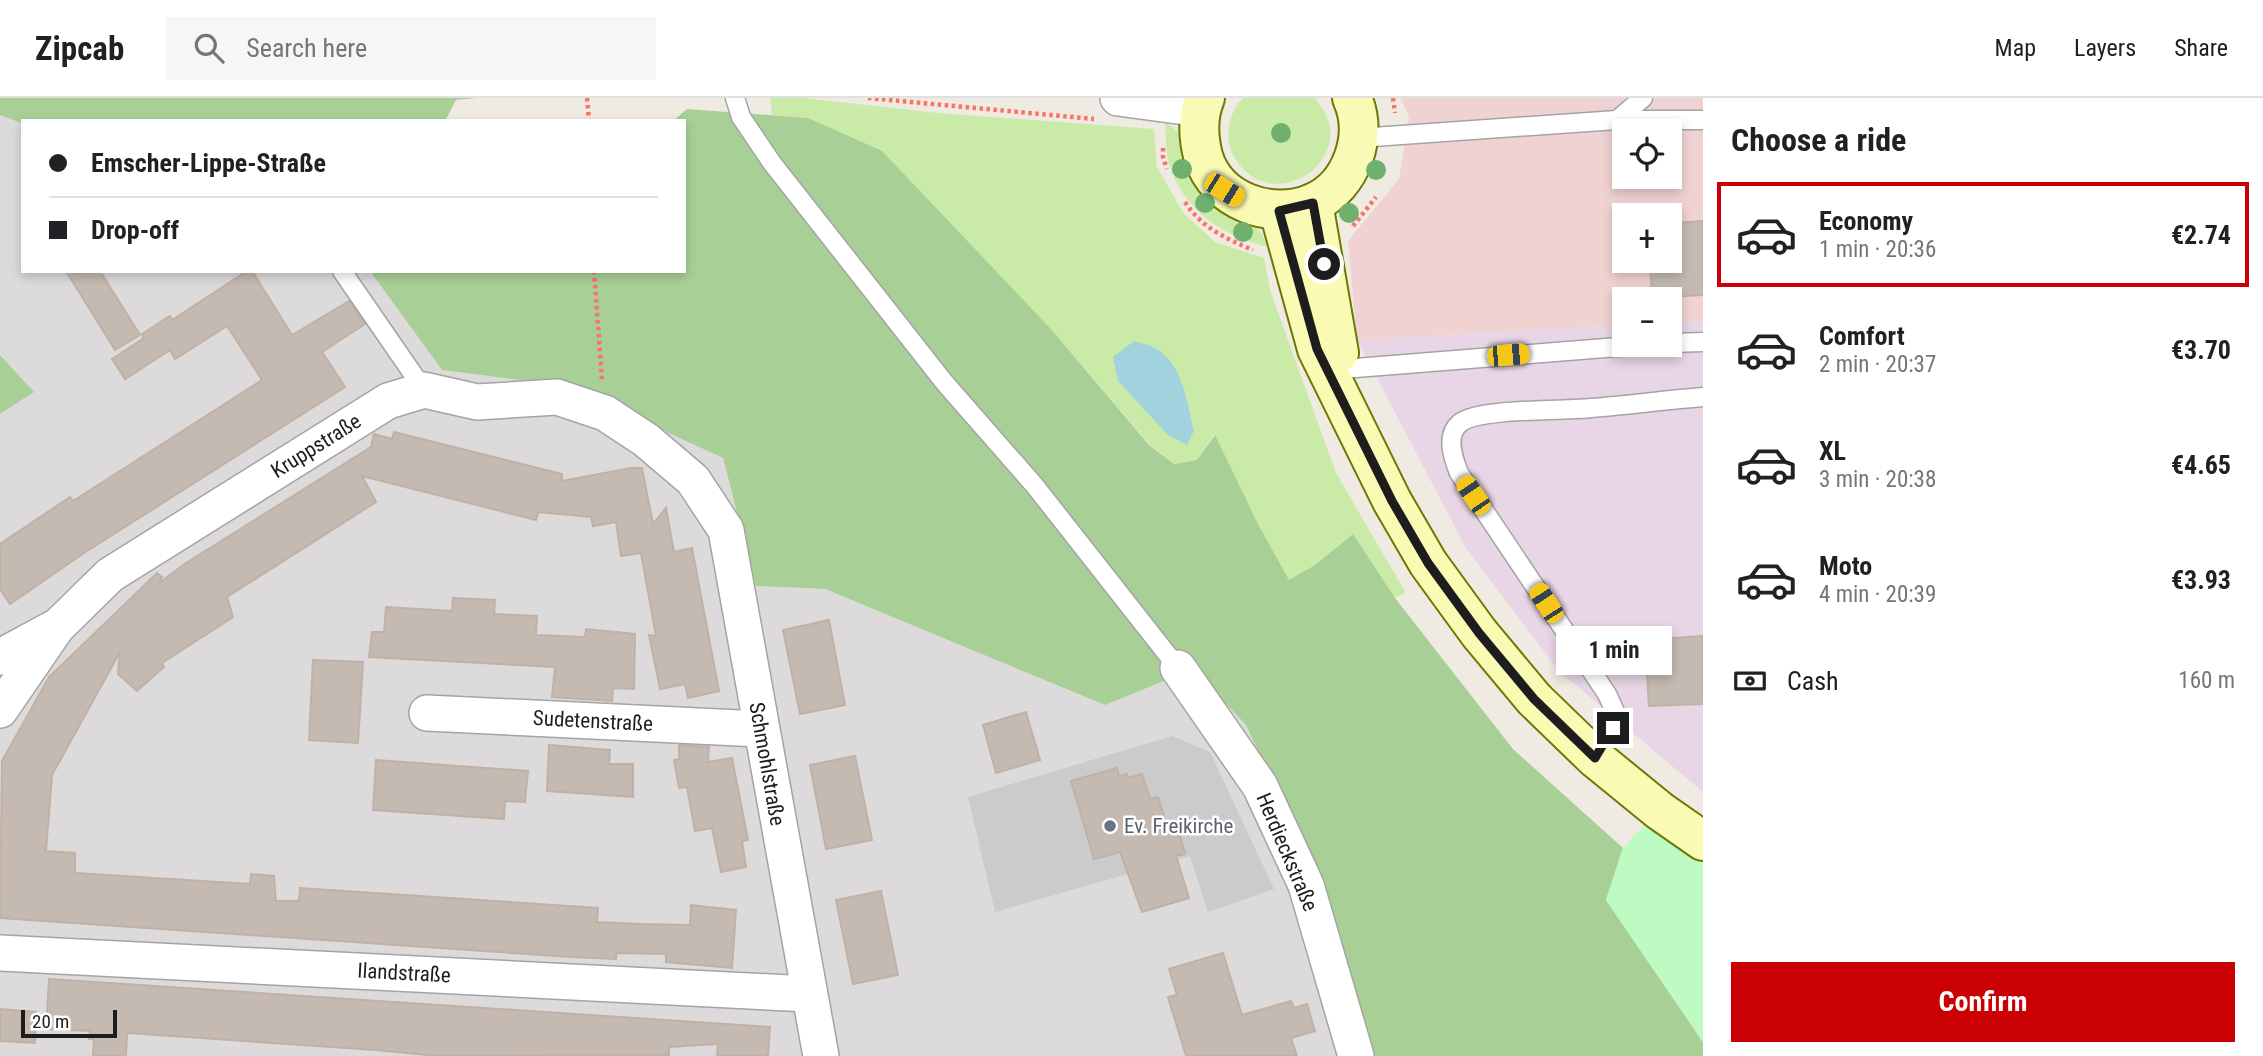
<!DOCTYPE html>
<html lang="en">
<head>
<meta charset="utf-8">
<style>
  :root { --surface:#fff; --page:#f6f6f6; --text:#202124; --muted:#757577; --line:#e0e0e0; --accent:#cb0004 }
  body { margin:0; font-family:"Roboto Condensed",sans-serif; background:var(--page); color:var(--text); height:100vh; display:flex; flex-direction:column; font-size:26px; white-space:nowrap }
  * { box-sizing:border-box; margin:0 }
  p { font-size:23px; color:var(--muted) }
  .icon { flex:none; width:38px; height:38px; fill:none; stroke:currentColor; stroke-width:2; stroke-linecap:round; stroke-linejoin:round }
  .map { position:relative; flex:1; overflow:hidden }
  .panel { display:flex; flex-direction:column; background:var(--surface); width:560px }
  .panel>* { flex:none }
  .hud { position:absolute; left:21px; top:21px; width:665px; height:154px; border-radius:0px; box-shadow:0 4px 10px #0003; display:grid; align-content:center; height:154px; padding:0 28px; background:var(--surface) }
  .tools { position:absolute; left:1612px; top:21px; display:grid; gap:14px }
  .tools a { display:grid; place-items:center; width:70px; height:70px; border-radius:0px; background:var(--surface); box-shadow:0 4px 10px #0003; font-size:35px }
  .scale { position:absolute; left:21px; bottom:18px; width:96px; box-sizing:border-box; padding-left:7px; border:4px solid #1d1d1d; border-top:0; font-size:19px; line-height:24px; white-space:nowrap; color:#1d1d1d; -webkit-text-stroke:5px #fff; paint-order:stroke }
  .end { position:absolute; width:32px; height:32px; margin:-16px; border:9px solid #1d1d1d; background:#fff; box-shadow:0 0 0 4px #fff }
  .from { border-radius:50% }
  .bubble { position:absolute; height:49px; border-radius:0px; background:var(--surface); box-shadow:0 4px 10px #0003; font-size:23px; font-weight:700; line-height:49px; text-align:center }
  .car { position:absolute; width:21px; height:42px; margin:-21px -10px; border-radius:9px; box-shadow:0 0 5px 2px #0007; background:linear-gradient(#f5c518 24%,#345 0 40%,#f5c518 0 76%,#345 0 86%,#f5c518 0) }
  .hud b { display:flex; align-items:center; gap:24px; height:66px; font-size:26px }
  .hud b+b { border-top:2px solid var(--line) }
  .hud i { width:18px; height:18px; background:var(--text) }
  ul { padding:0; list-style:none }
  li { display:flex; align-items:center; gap:21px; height:105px; margin:0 14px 10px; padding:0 14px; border:4px solid transparent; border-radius:0px }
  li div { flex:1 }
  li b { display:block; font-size:26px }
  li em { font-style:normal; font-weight:700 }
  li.on { border-color:var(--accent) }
  li>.icon { width:63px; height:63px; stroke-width:1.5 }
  h2 { padding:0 28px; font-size:32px; line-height:84px }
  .pay { display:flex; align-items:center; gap:18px; height:77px; padding:0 28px; font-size:26px }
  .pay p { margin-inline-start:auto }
  .cta { display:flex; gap:14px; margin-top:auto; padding:14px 28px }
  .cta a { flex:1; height:80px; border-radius:0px; background:var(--accent); color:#fff; font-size:28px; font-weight:700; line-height:80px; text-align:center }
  header { display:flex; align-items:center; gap:42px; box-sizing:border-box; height:98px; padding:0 35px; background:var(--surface); border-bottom:2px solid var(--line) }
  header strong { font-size:33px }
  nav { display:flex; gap:38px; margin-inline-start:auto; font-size:24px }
  .search { width:490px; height:63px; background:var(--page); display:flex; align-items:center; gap:18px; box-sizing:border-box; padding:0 24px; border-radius:0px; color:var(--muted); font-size:26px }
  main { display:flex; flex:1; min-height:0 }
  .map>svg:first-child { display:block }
</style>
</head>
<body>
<header>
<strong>Zipcab</strong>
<div class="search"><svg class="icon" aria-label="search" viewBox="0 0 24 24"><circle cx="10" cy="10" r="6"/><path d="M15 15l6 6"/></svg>Search here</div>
<nav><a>Map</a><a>Layers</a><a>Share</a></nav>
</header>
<main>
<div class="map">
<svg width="1703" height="958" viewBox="0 0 1703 958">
  <rect width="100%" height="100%" fill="#efebe3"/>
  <polygon fill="#dcdada" points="0,17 23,26 23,173 370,173 442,272 566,288 723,360 756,488 825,491 1105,607 1192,570 1246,627 1325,800 1375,958 0,958 0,316 33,294 0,257"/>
  <path fill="#f0d2d2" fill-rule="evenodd" d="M1401,0H1703V223L1670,225V201H1624V227L1357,242L1348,143L1399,81L1409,19ZM1624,33H1670V79H1624ZM1624,117H1670V163H1624Z"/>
  <polygon fill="#e8d5e5" points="1703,223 1703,694 1559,573 1466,450 1357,242 1624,227 1624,247 1670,247 1670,225"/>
  <polygon fill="#cbcbcb" points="1172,638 1210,654 1274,791 1208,814 1190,758 995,814 968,699"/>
  <g fill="#caeba7" fill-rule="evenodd">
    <path d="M770,0H804L938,15L1154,31L1157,69L1184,116L1215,144L1264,160L1270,192L1336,375L1406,495L1394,500L1353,436L1315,467L1289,483L1258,426L1214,337L1197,362L1174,366L1149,346L1051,231L986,165L808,20L772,17ZM1173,265L1183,290L1194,333L1187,346L1168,337Z"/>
    <path d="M1243,0H1315C1322,9 1328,18 1330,29C1336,74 1277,105 1244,72C1237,65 1231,56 1229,45C1227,28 1231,12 1243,0Z"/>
    <path d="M1165,23L1185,40L1248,124L1260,133L1268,149C1222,138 1184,113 1169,66C1165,53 1166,36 1165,23Z"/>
  </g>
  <g fill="#a8d096">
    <polygon points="0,0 477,0 456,2 445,23 23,23 23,26 0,17"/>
    <polygon points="687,11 808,20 882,53 1051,231 1149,347 1174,366 1197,362 1215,337 1258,426 1289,482 1315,467 1353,436 1395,500 1513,651 1623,750 1606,802 1703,944 1703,958 1375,958 1325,800 1246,627 1193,571 1105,607 825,491 756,488 723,360 566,288 442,272 370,173 684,173 684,23 673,23"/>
    <polygon points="0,257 34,294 0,316"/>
  </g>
  <polygon fill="#befbc2" points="1657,713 1703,746 1703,944 1606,802 1623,750"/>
  <path fill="#a2d2de" d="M1134,243C1141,245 1149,247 1155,250C1183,265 1187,305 1194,333L1187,347L1168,337L1118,283L1113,259Z"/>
  <g fill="#c4bab2" stroke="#c1b1a5" stroke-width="2">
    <polygon points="1703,123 1703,197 1652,200 1650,163 1670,163 1670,148 1677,148 1675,125"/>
    <polygon points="66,173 100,173 140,237 115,252"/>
    <polygon points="247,173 252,173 292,237 349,203 365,226 322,254 345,289 84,455 10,506 0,491 0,446 70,399 73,403 262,282 227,228 175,261 170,252 125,281 112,261 144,240 142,236 170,218 172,222"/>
    <polygon points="394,334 562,376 562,383 631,370 642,370 653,426 666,410 674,454 692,450 719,593 688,600 685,586 660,591 649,537 656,538 641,455 621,458 616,424 593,428 591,419 538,414 536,422 362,378 376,404 227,499 233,519 162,565 164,569 137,593 118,576 120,554 52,677 46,753 75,755 75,775 250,786 251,776 274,778 276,803 299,803 300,790 598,810 597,824 640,826 690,827 691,807 736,812 732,870 666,864 666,856 616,855 616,861 572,859 0,820 2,663 49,579 157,475 162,479 158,486 183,467 371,349 374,336 392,341"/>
    <polygon points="453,500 495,502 494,516 537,518 536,537 585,539 586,531 635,536 634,591 613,590 612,603 552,599 555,569 369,559 372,534 384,534 386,509 452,513"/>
    <polygon points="829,522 845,607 800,616 783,532"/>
    <polygon points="1703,538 1703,606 1649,608 1645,542"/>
    <polygon points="313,562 363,564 358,645 309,642"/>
    <polygon points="1026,614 1040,662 996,675 983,627"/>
    <polygon points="549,647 610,652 609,666 633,666 633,699 547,693"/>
    <polygon points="679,647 709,649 708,664 732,660 748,742 742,743 746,769 721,774 712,730 695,733 687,689 679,690 674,662 679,661"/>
    <polygon points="855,658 872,742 826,751 810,667"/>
    <polygon points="376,662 528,673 525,704 505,703 504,721 373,712"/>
    <polygon points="1117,670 1119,678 1127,676 1128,680 1142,676 1150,701 1158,699 1168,732 1178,730 1185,756 1176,758 1189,800 1142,814 1120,754 1094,761 1071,683"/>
    <polygon points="881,793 898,877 853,886 836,802"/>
    <polygon points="1223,855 1242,917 1291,903 1294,910 1307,906 1315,933 1291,940 1297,958 1186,958 1168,899 1177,897 1169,871"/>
    <polygon points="49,881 770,929 768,958 717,958 718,946 669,949 669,957 438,958 375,952 127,935 126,958 93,958 94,941 89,941 90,933 46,931"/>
    <polygon points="0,911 36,914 35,945 0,943"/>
  </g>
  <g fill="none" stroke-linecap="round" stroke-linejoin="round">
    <g stroke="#a4a4a4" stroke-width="21">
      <g id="lane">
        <polyline points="735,0 741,19 772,65 944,284 1035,388 1178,570"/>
        <polyline points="1617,22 1643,0"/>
        <polyline points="1359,40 1617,22 1703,22"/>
        <polyline points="342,173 424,292"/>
        <polyline points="1670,245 1703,244"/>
        <polyline points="1343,271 1643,247"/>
        <path d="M1595,660L1613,630L1617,618L1607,596L1459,375C1453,360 1445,337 1460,325C1478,310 1564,313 1591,310C1629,307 1666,302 1703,299"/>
      </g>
    </g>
    <g stroke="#a4a4a4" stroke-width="38">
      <g id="street">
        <polyline points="1118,0 1200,11"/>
        <polyline points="0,559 54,530"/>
        <polyline points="1178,570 1260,688 1306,787 1356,958"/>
        <polyline points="0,612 57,529 110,477 388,303 424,292 477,304 557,299 605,315 646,342 693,382 726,432 821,958"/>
        <polyline points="427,615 760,631"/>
        <polyline points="0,855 809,896"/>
      </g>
    </g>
    <g stroke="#6d7702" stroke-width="42">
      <g id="secondary">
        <path d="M1205,0C1197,19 1198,38 1203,58C1216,103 1271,123 1313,105C1352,88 1369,37 1352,0"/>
        <polyline points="1313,105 1339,255"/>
        <polyline points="1279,113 1317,251 1392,403 1428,465 1479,535 1534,601 1595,660 1660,713 1703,743"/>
      </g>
    </g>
    <g stroke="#fd7265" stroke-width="4.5" stroke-dasharray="3.5 3.5" stroke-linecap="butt">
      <polyline points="587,0 589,23"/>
      <polyline points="868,0 1094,21"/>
      <polyline points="1393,0 1395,15"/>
      <polyline points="1163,50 1163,59 1167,71"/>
      <path d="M1185,104C1201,129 1226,141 1253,152"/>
      <polyline points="1353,128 1376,99"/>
      <polyline points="594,173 602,281"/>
    </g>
    <use href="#lane" stroke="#fff" stroke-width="18"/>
    <use href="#street" stroke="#fff" stroke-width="35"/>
    <use href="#secondary" stroke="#f9fbb5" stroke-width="38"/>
  </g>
  <g fill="#70b06f">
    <circle cx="1281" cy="35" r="10"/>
    <circle cx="1182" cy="71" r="10"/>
    <circle cx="1376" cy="72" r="10"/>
    <circle cx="1205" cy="105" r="10"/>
    <circle cx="1349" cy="115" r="10"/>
    <circle cx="1243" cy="134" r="10"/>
  </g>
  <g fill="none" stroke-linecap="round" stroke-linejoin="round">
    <polyline stroke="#1d1d1d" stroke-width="9" points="1324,166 1313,105 1279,113 1317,251 1392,403 1428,465 1479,535 1534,601 1595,660 1613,630"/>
  </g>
  <circle fill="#6b7280" stroke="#fff" stroke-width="2.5" cx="1110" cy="728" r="7"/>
  <g text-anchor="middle" stroke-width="5" stroke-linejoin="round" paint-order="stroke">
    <g font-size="21" fill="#1d1d1d" stroke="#fff">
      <text transform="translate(316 348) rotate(-32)" y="7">Kruppstraße</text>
      <text transform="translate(593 623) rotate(3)" y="7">Sudetenstraße</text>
      <text transform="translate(767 666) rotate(80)" y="7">Schmohlstraße</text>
      <text transform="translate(1287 754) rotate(67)" y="7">Herdieckstraße</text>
      <text transform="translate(404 875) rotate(3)" y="7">Ilandstraße</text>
    </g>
    <g font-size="21" fill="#5b616d" stroke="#fff" text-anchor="start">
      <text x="1124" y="735">Ev. Freikirche</text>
    </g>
  </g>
</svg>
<div class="tools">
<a><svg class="icon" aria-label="locate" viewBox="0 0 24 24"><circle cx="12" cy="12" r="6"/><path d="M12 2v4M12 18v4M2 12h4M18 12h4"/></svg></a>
<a>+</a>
<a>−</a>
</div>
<div class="scale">20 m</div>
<i class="end from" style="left:1324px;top:166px"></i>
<i class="end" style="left:1613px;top:630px"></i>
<div class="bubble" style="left:1556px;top:528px;width:116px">1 min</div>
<i class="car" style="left:1224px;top:92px;rotate:122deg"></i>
<i class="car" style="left:1508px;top:257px;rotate:85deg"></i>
<i class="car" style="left:1473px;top:397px;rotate:326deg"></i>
<i class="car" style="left:1546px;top:505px;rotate:327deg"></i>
<div class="hud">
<b><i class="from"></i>Emscher-Lippe-Straße</b>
<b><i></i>Drop-off</b>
</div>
</div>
<section class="panel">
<h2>Choose a ride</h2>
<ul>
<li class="on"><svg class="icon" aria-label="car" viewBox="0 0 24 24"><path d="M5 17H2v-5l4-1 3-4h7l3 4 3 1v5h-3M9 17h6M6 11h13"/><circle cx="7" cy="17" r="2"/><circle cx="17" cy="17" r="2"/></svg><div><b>Economy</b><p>1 min · 20:36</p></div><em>€2.74</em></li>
<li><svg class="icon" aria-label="car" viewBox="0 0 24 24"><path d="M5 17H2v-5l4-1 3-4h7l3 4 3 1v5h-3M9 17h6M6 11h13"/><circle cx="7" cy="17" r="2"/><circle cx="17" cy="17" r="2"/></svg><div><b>Comfort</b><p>2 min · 20:37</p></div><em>€3.70</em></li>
<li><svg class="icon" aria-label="car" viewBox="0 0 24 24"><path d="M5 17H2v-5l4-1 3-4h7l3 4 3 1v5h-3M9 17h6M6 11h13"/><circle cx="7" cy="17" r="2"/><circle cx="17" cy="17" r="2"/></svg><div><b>XL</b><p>3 min · 20:38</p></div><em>€4.65</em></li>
<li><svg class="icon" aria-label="car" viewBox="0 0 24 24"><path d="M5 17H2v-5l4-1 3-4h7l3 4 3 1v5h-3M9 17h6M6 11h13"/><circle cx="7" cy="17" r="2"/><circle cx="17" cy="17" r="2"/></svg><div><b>Moto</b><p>4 min · 20:39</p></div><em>€3.93</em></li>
</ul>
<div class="pay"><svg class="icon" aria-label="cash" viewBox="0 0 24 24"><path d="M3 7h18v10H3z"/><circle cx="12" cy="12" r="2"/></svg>Cash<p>160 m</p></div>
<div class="cta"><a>Confirm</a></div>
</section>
</main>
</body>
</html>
